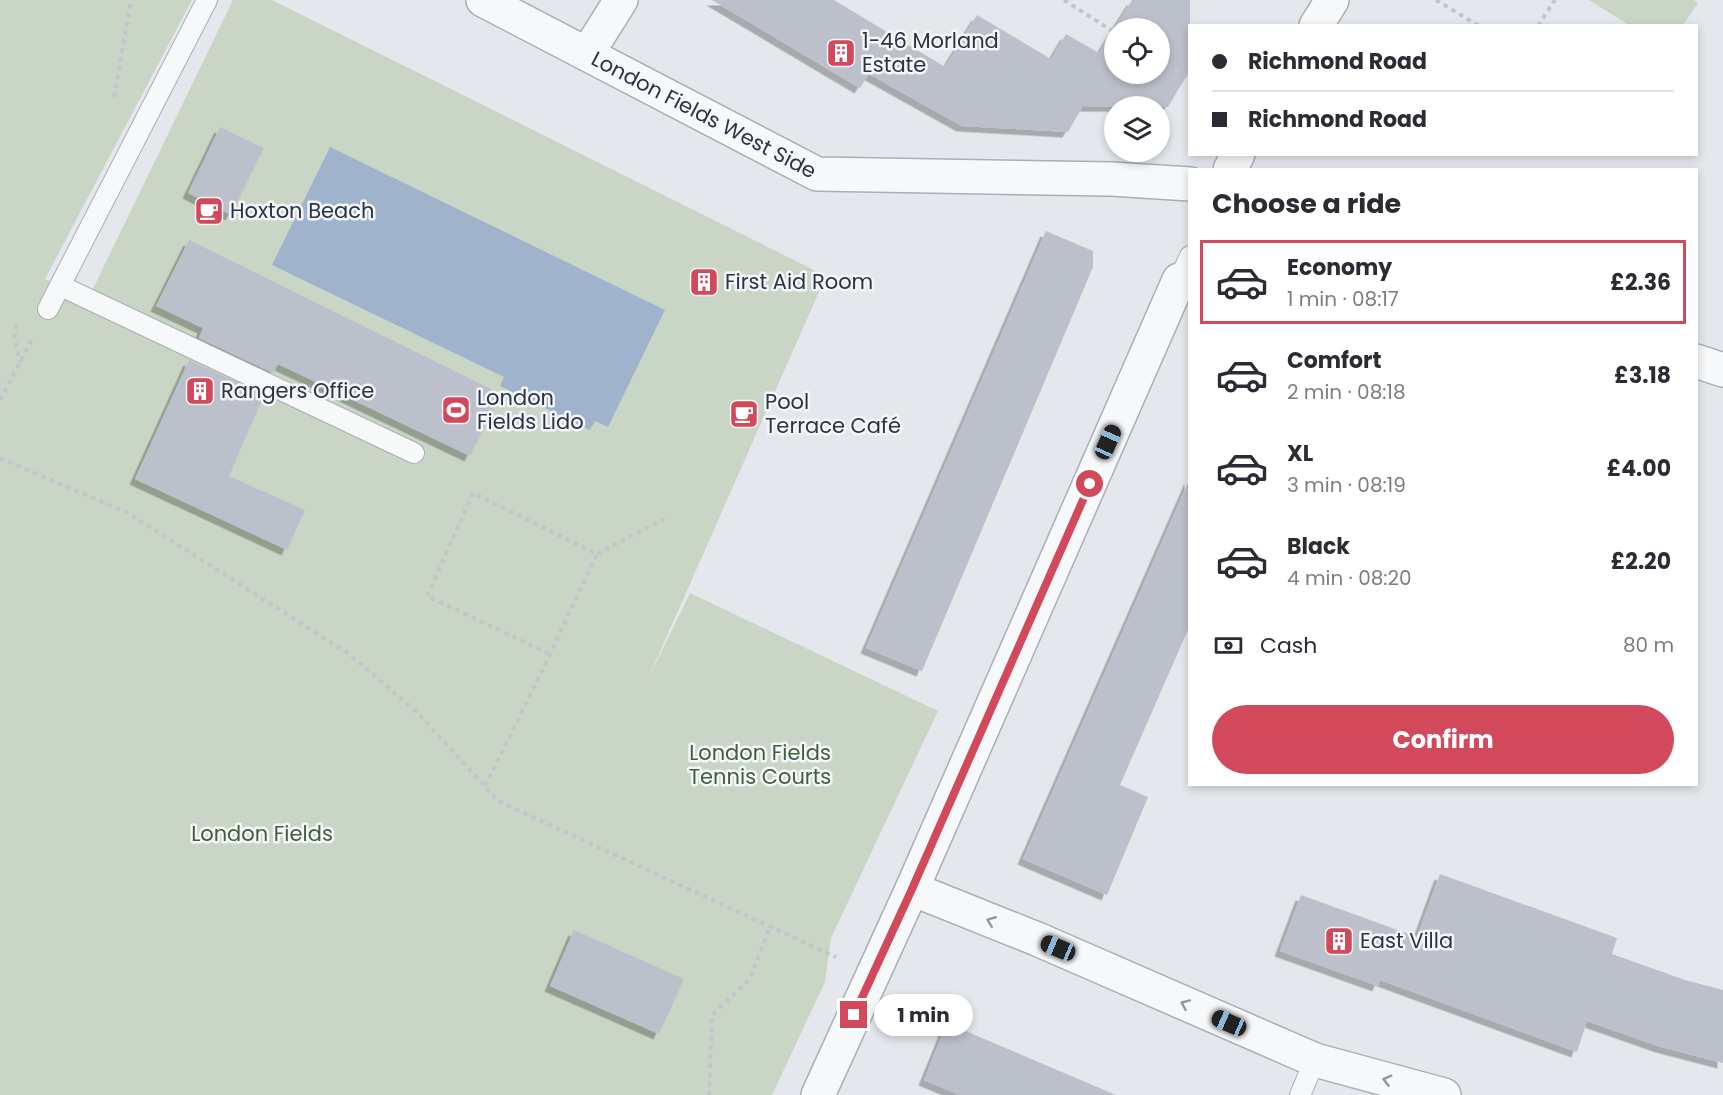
<!DOCTYPE html>
<html lang="en">
<head>
<meta charset="utf-8">
<style>
  :root { --surface:#fff; --page:#f2f2f3; --text:#2b2b33; --muted:#7c7c81; --line:#e1e1e2; --accent:#d1495b }
  body { margin:0; font-family:Poppins,sans-serif; background:var(--page); color:var(--text); height:100vh; display:flex; flex-direction:column; font-size:22px; white-space:nowrap }
  * { box-sizing:border-box; margin:0 }
  p { font-size:20px; color:var(--muted) }
  .icon { flex:none; width:33px; height:33px; fill:none; stroke:currentColor; stroke-width:2; stroke-linecap:round; stroke-linejoin:round }
  .map { position:relative; flex:1; overflow:hidden }
  .details { position:absolute; left:1188px; top:168px; width:510px; height:618px; display:flex; flex-direction:column; background:var(--surface); border-radius:0px; box-shadow:0 3px 9px #0003 }
  .details>* { flex:none }
  .hud { position:absolute; left:1188px; top:24px; width:510px; height:132px; border-radius:0px; box-shadow:0 3px 9px #0003; display:grid; align-content:center; height:132px; padding:0 24px; background:var(--surface) }
  .buttons { position:absolute; left:1104px; top:18px; display:grid; gap:12px }
  .buttons a { display:grid; place-items:center; width:66px; height:66px; border-radius:50%; background:var(--surface); box-shadow:0 3px 9px #0003; font-size:30px }
  .end { position:absolute; width:27px; height:27px; margin:-14px; border:8px solid #d1495b; background:#fff; box-shadow:0 0 0 3px #fff }
  .from { border-radius:50% }
  .bubble { position:absolute; height:42px; border-radius:21px; background:var(--surface); box-shadow:0 3px 9px #0003; font-size:20px; font-weight:700; line-height:42px; text-align:center }
  .car { position:absolute; width:18px; height:36px; margin:-18px -9px; border-radius:8px; box-shadow:0 0 4px 2px #0007; background:linear-gradient(#222 24%,#8ab4d8 0 40%,#222 0 76%,#8ab4d8 0 86%,#222 0) }
  .hud b { display:flex; align-items:center; gap:21px; height:57px; font-size:22px }
  .hud b+b { border-top:2px solid var(--line) }
  .hud i { width:15px; height:15px; background:var(--text) }
  ul { padding:0; list-style:none }
  li { display:flex; align-items:center; gap:18px; height:84px; margin:0 12px 9px; padding:0 12px; border:3px solid transparent; border-radius:0px }
  li div { flex:1 }
  li b { display:block; font-size:22px }
  li em { font-style:normal; font-weight:700 }
  li.current { border-color:var(--accent) }
  li>.icon { width:54px; height:54px; stroke-width:1.5 }
  h2 { padding:0 24px; font-size:27px; line-height:72px }
  .pay { display:flex; align-items:center; gap:15px; height:66px; padding:0 24px; font-size:22px }
  .pay p { margin-inline-start:auto }
  .primary-button { display:flex; gap:12px; margin-top:auto; padding:12px 24px }
  .primary-button a { flex:1; height:69px; border-radius:36px; background:var(--accent); color:#fff; font-size:24px; font-weight:700; line-height:69px; text-align:center }
  .map>svg:first-child { display:block }
</style>
</head>
<body>
<div class="map">
<svg width="1723" height="1095" viewBox="0 0 1723 1095">
  <defs>
    <filter id="shadow"><feDropShadow dx="-5.5" dy="5.5" stdDeviation="0" flood-color="#0004"/></filter>
  </defs>
  <rect width="100%" height="100%" fill="#e4e7ec"/>
  <g fill="#c9d6c5">
    <polygon points="0,0 192,0 45,279 131,318 89,297 233,0 272,0 826,276 648,679 690,593 938,711 831,938 825,982 772,1095 0,1095"/>
    <polygon points="1589,0 1693,0 1698,3 1683,25 1629,25"/>
  </g>
  <polygon fill="#9fb4cc" points="330,147 665,310 608,427 595,421 590,430 500,386 504,377 272,265"/>
  <g fill="#bbc0ca" fill-rule="evenodd" filter="url(#shadow)">
    <path d="M712,0H834L945,67L977,15L1051,59L1066,34L1099,53L1132,0H1190V70L1168,107L1083,106L1068,132L962,126L869,74L860,88ZM1114,28H1160V74H1114Z"/>
    <polygon points="220,127 264,148 231,215 188,193"/>
    <polygon points="1046,231 1093,251 1093,267 922,671 866,648"/>
    <polygon points="189,240 501,394 470,456 278,364 273,373 199,338 203,328 156,306"/>
    <polygon points="189,360 264,395 229,476 305,510 287,550 135,479"/>
    <polygon points="1190,478 1190,625 1120,785 1148,797 1107,895 1023,859"/>
    <polygon points="1440,874 1617,938 1612,954 1685,980 1723,990 1723,1063 1661,1047 1587,1021 1577,1052 1380,980 1378,986 1280,951 1301,895 1417,937"/>
    <polygon points="574,930 684,979 659,1034 550,986"/>
    <polygon points="947,1023 1116,1095 960,1095 924,1080"/>
  </g>
  <g fill="none" stroke-linecap="round" stroke-linejoin="round">
    <g stroke="#a9aeb7" stroke-width="22">
      <g id="lane">
        <polyline points="1179,280 1190,256"/>
        <polyline points="61,286 414,453"/>
        <polyline points="48,309 207,0"/>
        <polyline points="1300,1095 1315,1060"/>
      </g>
    </g>
    <g stroke="#a9aeb7" stroke-width="36">
      <g id="street">
        <path id="s1" d="M483,0L817,174L1111,179L1190,184"/>
        <polyline points="1316,26 1332,0"/>
        <polyline points="587,54 621,0"/>
        <polyline points="1230,170 1238,154"/>
        <polyline points="1696,361 1723,370"/>
        <polyline points="912,889 1037,939 1315,1060 1444,1095"/>
        <polyline points="818,1095 912,889 1179,280"/>
      </g>
    </g>
    <g stroke="#c2c5cb" stroke-width="4" stroke-dasharray="4.5 4.5" stroke-linecap="butt">
      <polyline points="1064,0 1114,32"/>
      <polyline points="1436,0 1479,26"/>
      <polyline points="1538,26 1555,0"/>
      <polyline points="1160,60 1190,78"/>
      <polyline points="114,97 131,0"/>
      <polyline points="16,325 14,337 20,362"/>
      <polyline points="0,400 32,340"/>
      <polyline points="0,458 128,513 349,654 419,714 498,801 836,957"/>
      <polyline points="597,554 669,516"/>
      <polyline points="485,786 543,669 597,554 473,493 427,596 550,654"/>
      <polyline points="709,1095 712,1015 750,979 770,927"/>
    </g>
    <use href="#lane" stroke="#f7f8fa" stroke-width="20"/>
    <use href="#street" stroke="#f7f8fa" stroke-width="33"/>
  </g>
  <defs><path id="oneway-chevron" d="M-2-3.5L2.5 0L-2 3.5" fill="none" stroke-width="1.6" stroke-linecap="round" stroke-linejoin="round" transform="scale(1.5)"/></defs>
  <g stroke="#9196a0">
    <use href="#oneway-chevron" transform="translate(991 921) rotate(-158)"/>
    <use href="#oneway-chevron" transform="translate(1185 1004) rotate(-156)"/>
    <use href="#oneway-chevron" transform="translate(1387 1080) rotate(-165)"/>
  </g>
  <g fill="none" stroke-linecap="round" stroke-linejoin="round">
    <polyline stroke="#d1495b" stroke-width="8" points="854,1015 912,889 1090,484"/>
  </g>
  <defs>
    <g id="building-square" transform="scale(1.5)"><rect x="-9" y="-9" width="18" height="18" rx="4" fill="#d1495b" stroke="#f4f6f9"/><path d="M-4-6H4V6H1V3H-1V6H-4ZM-2.5-4.3h1.7v1.8h-1.7ZM.8-4.3h1.7v1.8H.8ZM-2.5-1h1.7V.8h-1.7ZM.8-1h1.7V.8H.8Z" fill="#fff"/></g>
    <g id="cafe-square" transform="scale(1.5)"><rect x="-9" y="-9" width="18" height="18" rx="4" fill="#d1495b" stroke="#f4f6f9"/><path d="M-5.5-4.5H6V0H3Q3 3.5 0 3.5H-2.5Q-5.5 3.5-5.5 0ZM3-3.2v2h1.7v-2ZM-6 4.5H4V6H-6Z" fill="#fff"/></g>
    <g id="stadium-square" transform="scale(1.5)"><rect x="-9" y="-9" width="18" height="18" rx="4" fill="#d1495b" stroke="#f4f6f9"/><path d="M0-5a6.5 5 0 1 0 0 10a6.5 5 0 1 0 0-10ZM-3.5-1.8h7v3.6h-7Z" fill="#fff"/></g>
  </defs>
  <g fill-rule="evenodd">
    <use href="#building-square" x="841" y="53"/>
    <use href="#cafe-square" x="209" y="211"/>
    <use href="#building-square" x="704" y="282"/>
    <use href="#building-square" x="200" y="391"/>
    <use href="#stadium-square" x="456" y="410"/>
    <use href="#cafe-square" x="744" y="414"/>
    <use href="#building-square" x="1339" y="941"/>
  </g>
  <g text-anchor="middle" stroke-width="5" stroke-linejoin="round" paint-order="stroke">
    <g font-size="21" fill="#2b3445" stroke="#f4f6f9" text-anchor="start">
      <text x="862" y="48">1-46 Morland<tspan x="862" dy="24">Estate</tspan></text>
      <text x="230" y="218">Hoxton Beach</text>
      <text x="725" y="289">First Aid Room</text>
      <text x="221" y="398">Rangers Office</text>
      <text x="477" y="405">London<tspan x="477" dy="24">Fields Lido</tspan></text>
      <text x="765" y="409">Pool<tspan x="765" dy="24">Terrace Café</tspan></text>
      <text x="1360" y="948">East Villa</text>
    </g>
    <g font-size="21" fill="#2b3445" stroke="#f4f6f9">
      <text dy="7" stroke="none"><textPath href="#s1" startOffset="249">London Fields West Side</textPath></text>
    </g>
    <g font-size="21" fill="#3f6138" stroke="#f4f6f9">
      <text x="760" y="760">London Fields<tspan x="760" dy="24">Tennis Courts</tspan></text>
      <text x="262" y="841">London Fields</text>
    </g>
  </g>
</svg>
<div class="buttons">
<a><svg class="icon" aria-label="locate" viewBox="0 0 24 24"><circle cx="12" cy="12" r="6"/><path d="M12 2v4M12 18v4M2 12h4M18 12h4"/></svg></a>
<a><svg class="icon" aria-label="layers" viewBox="0 0 24 24"><path d="M12 4l9 5-9 5-9-5zM3 14l9 5 9-5"/></svg></a>
</div>
<i class="end from" style="left:1090px;top:484px"></i>
<i class="end" style="left:854px;top:1015px"></i>
<div class="bubble" style="left:874px;top:994px;width:99px">1 min</div>
<i class="car" style="left:1108px;top:442px;rotate:24deg"></i>
<i class="car" style="left:1058px;top:948px;rotate:293deg"></i>
<i class="car" style="left:1229px;top:1023px;rotate:294deg"></i>
<div class="hud">
<b><i class="from"></i>Richmond Road</b>
<b><i></i>Richmond Road</b>
</div>
<section class="details">
<h2>Choose a ride</h2>
<ul>
<li class="current"><svg class="icon" aria-label="car" viewBox="0 0 24 24"><path d="M5 17H2v-5l4-1 3-4h7l3 4 3 1v5h-3M9 17h6M6 11h13"/><circle cx="7" cy="17" r="2"/><circle cx="17" cy="17" r="2"/></svg><div><b>Economy</b><p>1 min · 08:17</p></div><em>£2.36</em></li>
<li><svg class="icon" aria-label="car" viewBox="0 0 24 24"><path d="M5 17H2v-5l4-1 3-4h7l3 4 3 1v5h-3M9 17h6M6 11h13"/><circle cx="7" cy="17" r="2"/><circle cx="17" cy="17" r="2"/></svg><div><b>Comfort</b><p>2 min · 08:18</p></div><em>£3.18</em></li>
<li><svg class="icon" aria-label="car" viewBox="0 0 24 24"><path d="M5 17H2v-5l4-1 3-4h7l3 4 3 1v5h-3M9 17h6M6 11h13"/><circle cx="7" cy="17" r="2"/><circle cx="17" cy="17" r="2"/></svg><div><b>XL</b><p>3 min · 08:19</p></div><em>£4.00</em></li>
<li><svg class="icon" aria-label="car" viewBox="0 0 24 24"><path d="M5 17H2v-5l4-1 3-4h7l3 4 3 1v5h-3M9 17h6M6 11h13"/><circle cx="7" cy="17" r="2"/><circle cx="17" cy="17" r="2"/></svg><div><b>Black</b><p>4 min · 08:20</p></div><em>£2.20</em></li>
</ul>
<div class="pay"><svg class="icon" aria-label="cash" viewBox="0 0 24 24"><path d="M3 7h18v10H3z"/><circle cx="12" cy="12" r="2"/></svg>Cash<p>80 m</p></div>
<div class="primary-button"><a>Confirm</a></div>
</section>
</div>
</body>
</html>
